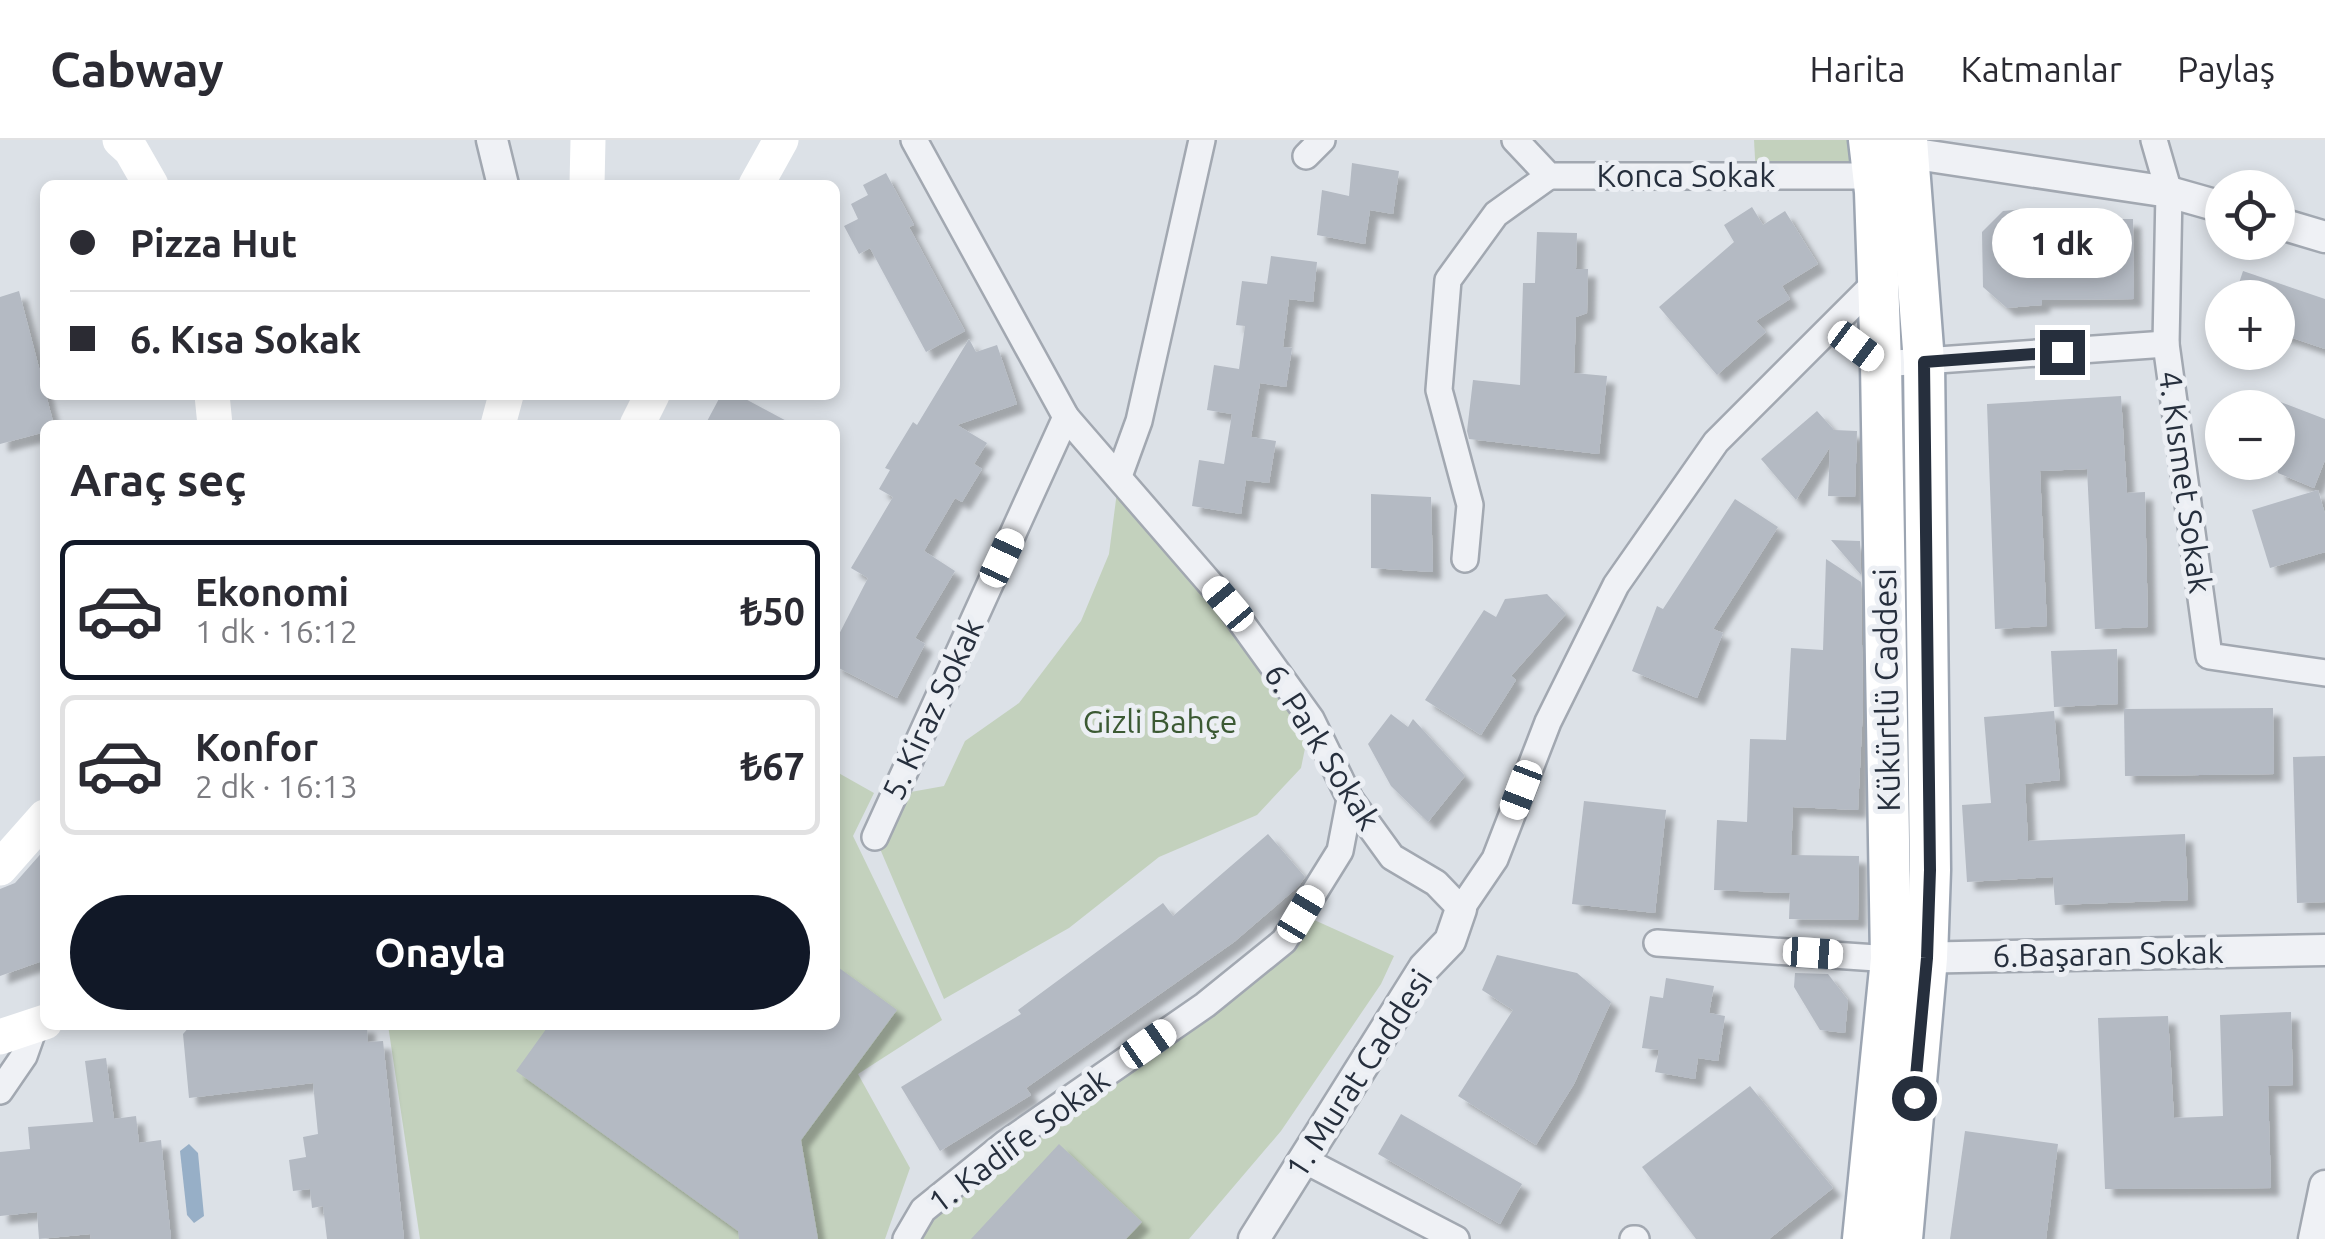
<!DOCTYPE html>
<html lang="tr">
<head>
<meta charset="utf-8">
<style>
  :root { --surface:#fff; --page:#f2f2f3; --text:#2b2b33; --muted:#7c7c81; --line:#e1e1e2; --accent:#111827 }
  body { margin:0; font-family:Ubuntu,sans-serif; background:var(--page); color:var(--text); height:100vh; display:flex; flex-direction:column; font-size:38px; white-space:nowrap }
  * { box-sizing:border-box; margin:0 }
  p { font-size:32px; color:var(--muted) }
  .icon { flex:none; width:55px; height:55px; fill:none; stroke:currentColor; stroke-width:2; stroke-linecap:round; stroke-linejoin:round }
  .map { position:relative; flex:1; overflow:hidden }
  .side { position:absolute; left:40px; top:280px; width:800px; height:610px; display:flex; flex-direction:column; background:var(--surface); border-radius:15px; box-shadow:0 5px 15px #0003 }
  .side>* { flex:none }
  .top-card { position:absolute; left:40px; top:40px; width:800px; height:220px; border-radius:15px; box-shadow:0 5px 15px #0003; display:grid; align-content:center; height:220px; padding:0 30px; background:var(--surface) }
  .controls { position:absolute; left:2205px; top:30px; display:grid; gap:20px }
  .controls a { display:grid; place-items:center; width:90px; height:90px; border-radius:50%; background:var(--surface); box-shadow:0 5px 15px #0003; font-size:50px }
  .end { position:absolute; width:45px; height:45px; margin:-22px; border:12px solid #262f3d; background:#fff; box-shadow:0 0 0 5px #fff }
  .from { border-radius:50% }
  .bubble { position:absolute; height:70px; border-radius:35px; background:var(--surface); box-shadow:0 5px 15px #0003; font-size:32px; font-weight:600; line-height:70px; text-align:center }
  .car { position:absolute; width:30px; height:60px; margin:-30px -15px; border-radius:12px; box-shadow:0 0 8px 2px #0007; background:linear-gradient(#fff 24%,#345 0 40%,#fff 0 76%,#345 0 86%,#fff 0) }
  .top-card b { display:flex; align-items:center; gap:35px; height:95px; font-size:38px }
  .top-card b+b { border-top:2px solid var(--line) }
  .top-card i { width:25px; height:25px; background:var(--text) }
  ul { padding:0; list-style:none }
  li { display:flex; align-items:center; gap:30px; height:140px; margin:0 20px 15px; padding:0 10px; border:5px solid var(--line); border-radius:15px }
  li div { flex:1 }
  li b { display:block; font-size:38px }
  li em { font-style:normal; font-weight:600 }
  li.current { border-color:var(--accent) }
  li>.icon { width:90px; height:90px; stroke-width:1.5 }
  h2 { padding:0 30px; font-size:45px; line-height:120px }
  .button { display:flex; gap:20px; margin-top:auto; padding:20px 30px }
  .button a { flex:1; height:115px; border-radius:60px; background:var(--accent); color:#fff; font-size:40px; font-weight:600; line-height:115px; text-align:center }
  header { display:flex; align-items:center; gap:60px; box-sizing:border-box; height:140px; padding:0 50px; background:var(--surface); border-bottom:2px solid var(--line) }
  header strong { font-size:48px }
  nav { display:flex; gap:55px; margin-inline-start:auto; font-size:35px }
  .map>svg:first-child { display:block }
</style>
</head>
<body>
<header>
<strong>Cabway</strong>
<nav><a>Harita</a><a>Katmanlar</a><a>Paylaş</a></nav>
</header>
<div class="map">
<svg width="2325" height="1099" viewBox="0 0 2325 1099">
  <defs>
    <filter id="shadow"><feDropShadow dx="8" dy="8" stdDeviation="2.5" flood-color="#0004"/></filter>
  </defs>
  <rect width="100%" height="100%" fill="#dce1e7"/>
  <g fill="#c3d1bd">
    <polygon points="1754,0 1869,0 1873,36 1756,36"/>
    <polygon points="1119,336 1311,579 1301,628 1257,675 1159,717 1069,788 944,859 875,697 894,655 944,646 965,601 1019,563 1081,481 1109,414"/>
    <polygon points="835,631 874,653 853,696 942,880 858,934 910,1028 885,1099 420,1099 388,885 835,885"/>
    <polygon points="1301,774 1394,816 1381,844 1281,991 1189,1099 906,1099 923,1070 1206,865"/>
  </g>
  <polygon fill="#97afc7" points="189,1004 198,1013 204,1076 194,1083 187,1075 180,1011"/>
  <g fill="#b4bac3" filter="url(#shadow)">
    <polygon points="1352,23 1399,31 1393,74 1370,70 1365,104 1317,95 1322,50 1349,56"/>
    <polygon points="886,33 914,85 909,87 965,191 926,212 870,108 859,114 844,86 858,79 851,64 868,55 863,45"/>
    <polygon points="1752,67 1763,85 1785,71 1818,124 1782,146 1790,159 1756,181 1766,192 1717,235 1659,167 1734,102 1724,85"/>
    <polygon points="2034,68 2035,79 2133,79 2134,159 2042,160 2042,165 2007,168 1983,147 1982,92 2003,71"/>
    <polygon points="1537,92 1577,93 1576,129 1588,129 1587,173 1576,177 1574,233 1607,236 1599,314 1469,299 1467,291 1473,240 1520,245 1523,143 1535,143"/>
    <polygon points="1271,116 1317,122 1313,162 1289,159 1283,207 1292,208 1286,247 1260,243 1251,297 1276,301 1269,343 1246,340 1241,374 1192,366 1199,320 1224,324 1232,274 1207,270 1214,225 1239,229 1245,186 1236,185 1242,141 1267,144"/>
    <polygon points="2243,131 2325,159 2325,209 2278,193 2278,158 2234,158"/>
    <polygon points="19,151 54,285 45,285 45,292 0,304 0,157"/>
    <polygon points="969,199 976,212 997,205 1017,264 957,285 987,303 974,324 982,329 962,362 955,358 924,411 955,431 915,498 925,504 897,558 835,526 835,502 868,438 851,428 893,357 879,349 890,330 885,328 913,282 917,285"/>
    <polygon points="721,255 738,255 794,285 705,285"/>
    <polygon points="2121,256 2127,353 2145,352 2148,487 2095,489 2087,329 2040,331 2047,486 1995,489 1987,264"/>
    <polygon points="2278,261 2325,279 2325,320 2314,348 2278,333"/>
    <polygon points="1817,271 1834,290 1857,291 1855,357 1828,356 1830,307 1796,360 1761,319"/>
    <polygon points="2318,350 2325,374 2325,412 2270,428 2252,370"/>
    <polygon points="1371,354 1431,357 1433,432 1371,428"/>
    <polygon points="1735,359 1778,387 1713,489 1723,493 1697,558 1632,531 1657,466 1663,469"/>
    <polygon points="1831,400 1860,401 1861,435"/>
    <polygon points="1826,419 1861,442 1863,566 1858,670 1793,667 1791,715 1859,716 1858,780 1789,779 1790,753 1714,750 1717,680 1747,682 1750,599 1786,600 1791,508 1823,510"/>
    <polygon points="1547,454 1566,474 1511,536 1516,540 1481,595 1425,560 1484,470 1496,477 1505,459"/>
    <polygon points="2117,509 2118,564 2054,567 2051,511"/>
    <polygon points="2273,568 2274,634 2125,636 2124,569"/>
    <polygon points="2054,571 2060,640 2025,644 2028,701 2185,694 2188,760 2055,765 2053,737 1967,742 1962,665 1991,663 1984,577"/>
    <polygon points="1391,574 1408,587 1413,579 1465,636 1428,682 1391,646 1368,604"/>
    <polygon points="2325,616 2325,762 2297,763 2293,617"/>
    <polygon points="1584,661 1666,670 1655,773 1572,764"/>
    <polygon points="1268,694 1305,737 1299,746 1234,802 1026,948 1031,955 940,1011 901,947 1021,874 1018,870 1163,763 1173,776"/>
    <polygon points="45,709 45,820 0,836 0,749 15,743"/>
    <polygon points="1497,815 1577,833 1611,862 1574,944 1536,1005 1458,956 1513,870 1482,850"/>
    <polygon points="835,825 897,870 801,1000 818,1099 739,1099 738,1091 516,931 549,885 835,885"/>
    <polygon points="1795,833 1828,834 1848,860 1845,893 1820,890 1794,847"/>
    <polygon points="1666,838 1714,846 1709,873 1725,876 1718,921 1698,918 1695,939 1655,932 1659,910 1642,908 1650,856 1663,858"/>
    <polygon points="2291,872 2293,945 2268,946 2271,1048 2105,1049 2098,878 2168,876 2174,978 2223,976 2220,875"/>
    <polygon points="191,885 367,885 368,902 383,901 404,1099 327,1099 323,1066 312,1068 310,1049 293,1051 289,1020 306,1017 303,997 318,994 313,943 189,958 183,894"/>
    <polygon points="106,918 114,979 136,976 139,1003 161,1000 171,1099 91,1099 90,1094 39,1099 37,1072 0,1076 0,1012 30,1009 28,987 93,982 85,921"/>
    <polygon points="1750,946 1833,1048 1769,1099 1696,1099 1642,1027"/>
    <polygon points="1401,974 1522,1044 1500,1084 1378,1014"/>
    <polygon points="1965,991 2058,1004 2046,1099 1950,1099"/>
    <polygon points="1059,1004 1142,1082 1126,1099 971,1099"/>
  </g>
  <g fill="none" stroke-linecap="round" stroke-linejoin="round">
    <g stroke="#a2a8b1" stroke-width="30">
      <g id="minor">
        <polyline points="914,0 1066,277 1228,464 1311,579 1350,659 1392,717 1436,743 1461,769 1495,719 1548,582 1616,445 1716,302 1880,138"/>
        <polyline points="1515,0 1549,36 1873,36"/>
        <polyline points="2154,0 2169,52 2166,204 2209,516 2325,533"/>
        <polyline points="1306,16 1322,0"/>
        <polyline points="1832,188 1881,224 2166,204"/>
        <polyline points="1119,336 1139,281 1202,0"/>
        <polyline points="1465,419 1470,365 1439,250 1448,140 1496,74 1549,36"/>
        <polyline points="875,697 1066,277"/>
        <polyline points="1657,803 1891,819"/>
        <polyline points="0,951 24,916 35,885"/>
        <polyline points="1304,1020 1456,1099"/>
        <polyline points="906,1099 923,1070 1006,1003 1205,865 1284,801 1340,711 1350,659"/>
        <polyline points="1633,1099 1636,1099"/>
      </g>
    </g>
    <g stroke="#a2a8b1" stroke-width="35">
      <g id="tertiary">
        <polyline points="492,0 503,45"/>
        <polyline points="1909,13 2169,52 2222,67"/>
        <polyline points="2278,83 2325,97"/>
        <polyline points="1909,818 2325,810"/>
        <polyline points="1254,1099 1424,828 1450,801 1461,769"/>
        <polyline points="2314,1099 2325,1046"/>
      </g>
    </g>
    <g stroke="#9ca5b2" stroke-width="45">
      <g id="primary">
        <polyline points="1863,1099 1891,819 1881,224 1875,52 1869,0"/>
        <polyline points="1902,1099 1927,818 1930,730 1924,222 1907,0"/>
      </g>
    </g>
    <use href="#minor" stroke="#eff1f5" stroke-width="25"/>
    <use href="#tertiary" stroke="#eff1f5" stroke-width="30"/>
    <g stroke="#fff" stroke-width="35">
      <polyline points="120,0 131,10 151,45"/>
      <polyline points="587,45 588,0"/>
      <polyline points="756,45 781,0"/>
      <polyline points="212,255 215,285"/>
      <polyline points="498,285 506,255"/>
      <polyline points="637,285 652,255"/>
      <polyline points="0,728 45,677"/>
      <polyline points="0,897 45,882"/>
    </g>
    <use href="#primary" stroke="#fff" stroke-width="40"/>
  </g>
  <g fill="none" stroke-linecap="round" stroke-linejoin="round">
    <polyline stroke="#262f3d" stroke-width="12" points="1914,958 1927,818 1930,730 1924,222 2062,212"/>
  </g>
  <g text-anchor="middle" stroke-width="10" stroke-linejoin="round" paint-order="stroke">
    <g font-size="32" fill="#262f3d" stroke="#eceff4">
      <text x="1686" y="47">Konca Sokak</text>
      <text transform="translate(2185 342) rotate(82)" y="11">4. Kısmet Sokak</text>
      <text transform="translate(1887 550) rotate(-91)" y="11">Kükürtlü Caddesi</text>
      <text transform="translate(933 569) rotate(-65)" y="11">5. Kiraz Sokak</text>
      <text transform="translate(1322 607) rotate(58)" y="11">6. Park Sokak</text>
      <text transform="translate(2108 814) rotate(-1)" y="11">6.Başaran Sokak</text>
      <text transform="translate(1359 934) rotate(-57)" y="11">1. Murat Caddesi</text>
      <text transform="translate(1019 1001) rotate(-37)" y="11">1. Kadife Sokak</text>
    </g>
    <g font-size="32" fill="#3b5933" stroke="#eceff4">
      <text x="1160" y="593">Gizli Bahçe</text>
    </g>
  </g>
</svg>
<div class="controls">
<a><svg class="icon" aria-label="locate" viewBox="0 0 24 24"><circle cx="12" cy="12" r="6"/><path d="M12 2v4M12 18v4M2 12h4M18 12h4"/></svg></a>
<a>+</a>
<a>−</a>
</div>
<i class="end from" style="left:1914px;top:958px"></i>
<i class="end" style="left:2062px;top:212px"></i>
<div class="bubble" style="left:1992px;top:68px;width:140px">1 dk</div>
<i class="car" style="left:1856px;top:206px;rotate:127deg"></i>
<i class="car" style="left:1002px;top:418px;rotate:25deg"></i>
<i class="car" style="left:1228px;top:464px;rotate:320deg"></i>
<i class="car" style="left:1521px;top:650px;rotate:201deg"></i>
<i class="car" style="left:1301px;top:774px;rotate:31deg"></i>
<i class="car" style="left:1813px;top:813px;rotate:94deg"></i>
<i class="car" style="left:1148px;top:904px;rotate:55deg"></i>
<div class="top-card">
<b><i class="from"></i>Pizza Hut</b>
<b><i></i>6. Kısa Sokak</b>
</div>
<section class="side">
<h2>Araç seç</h2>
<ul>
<li class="current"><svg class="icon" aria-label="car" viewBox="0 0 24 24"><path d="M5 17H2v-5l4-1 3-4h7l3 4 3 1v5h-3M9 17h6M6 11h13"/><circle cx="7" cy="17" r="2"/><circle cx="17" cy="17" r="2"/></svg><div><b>Ekonomi</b><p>1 dk · 16:12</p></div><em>₺50</em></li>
<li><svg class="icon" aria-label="car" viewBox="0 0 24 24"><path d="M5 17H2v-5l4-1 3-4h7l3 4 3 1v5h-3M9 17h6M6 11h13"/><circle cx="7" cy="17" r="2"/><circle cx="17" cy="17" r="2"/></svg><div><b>Konfor</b><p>2 dk · 16:13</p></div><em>₺67</em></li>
</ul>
<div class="button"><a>Onayla</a></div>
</section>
</div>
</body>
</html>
